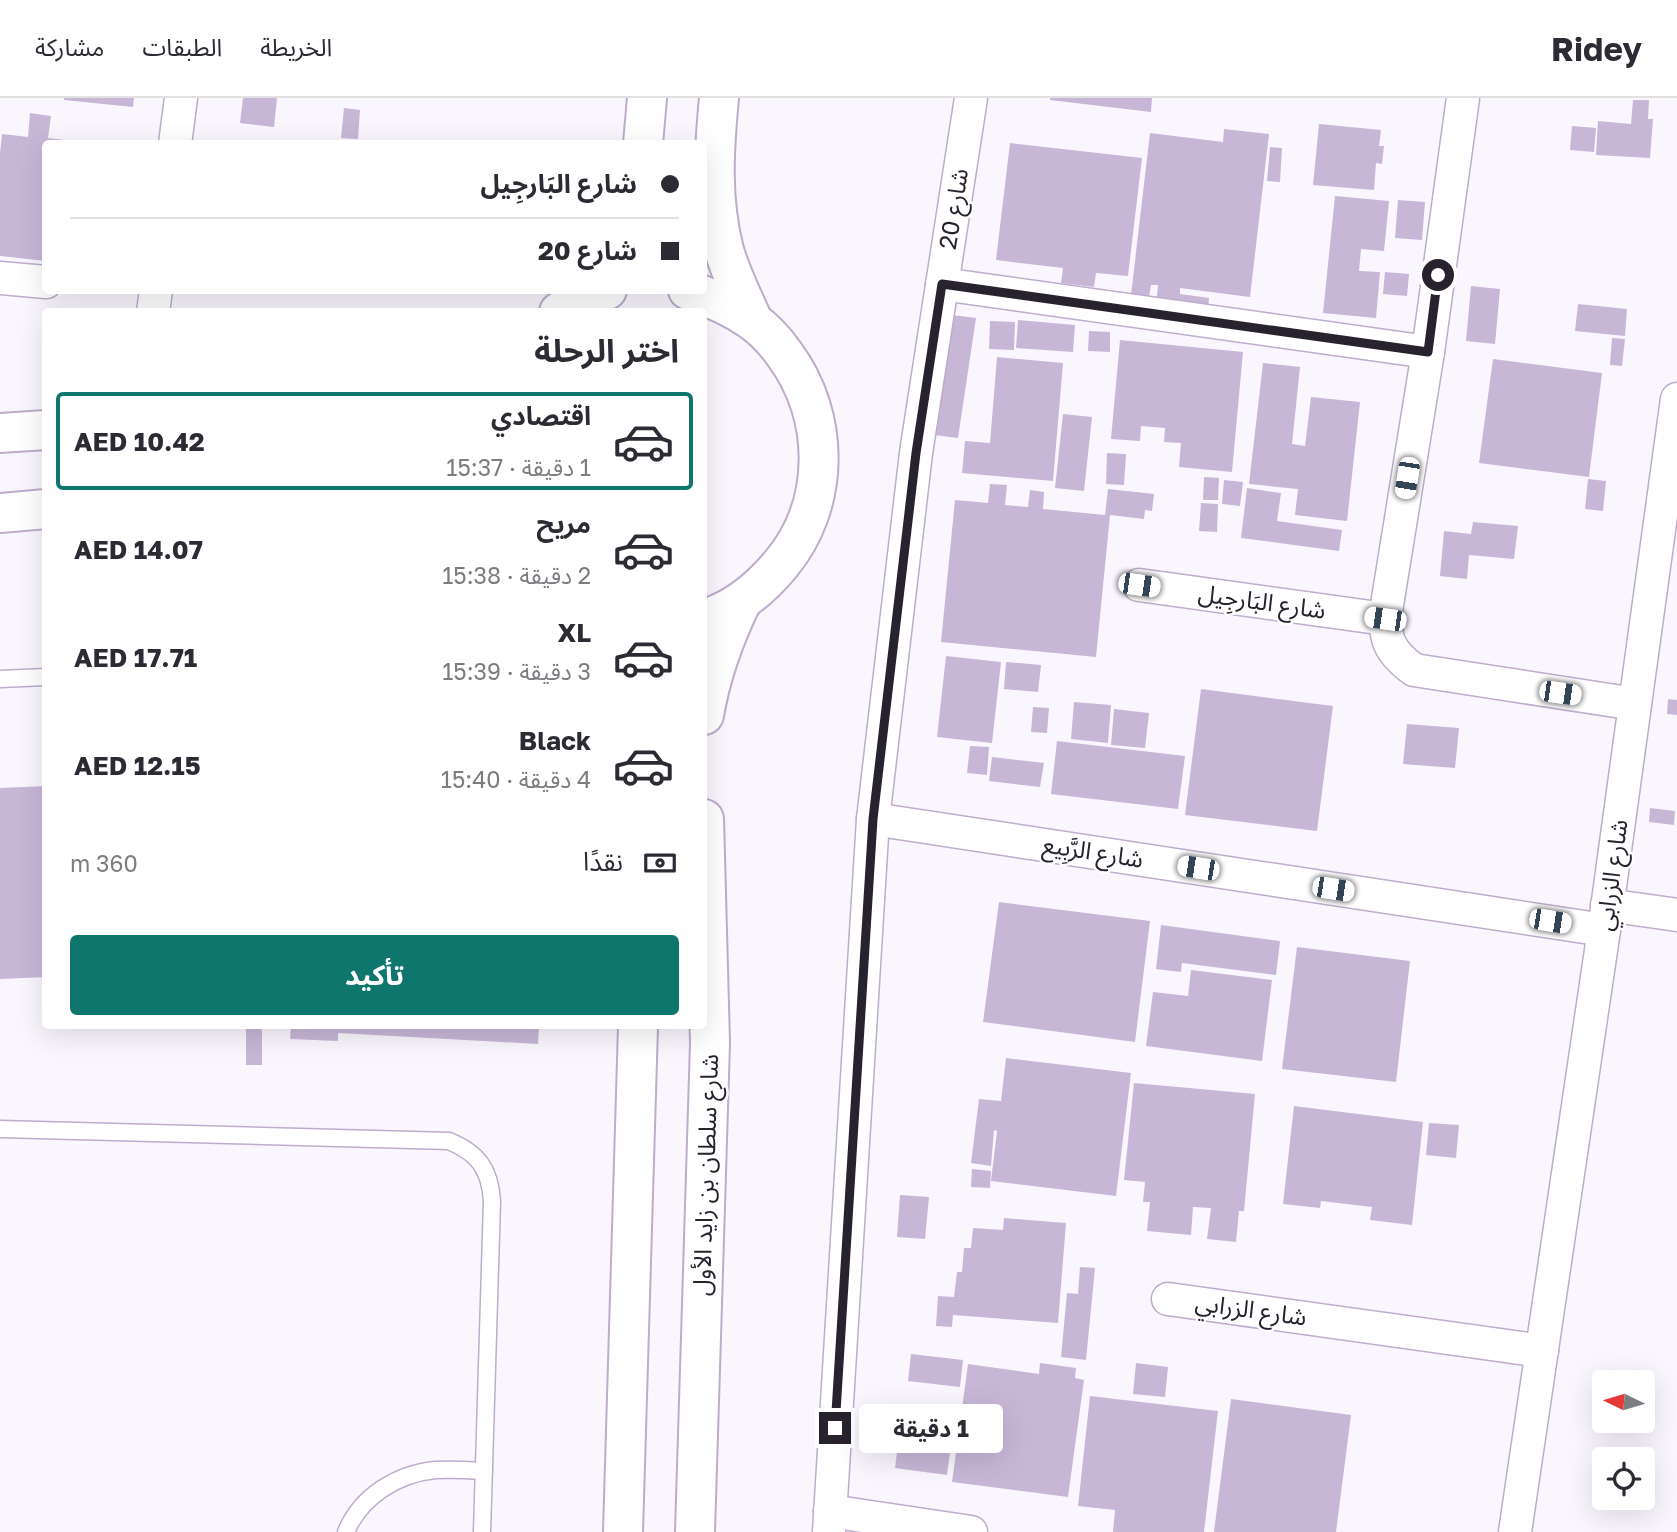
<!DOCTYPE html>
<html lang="ar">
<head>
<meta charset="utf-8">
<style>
  :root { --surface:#fff; --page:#f2f2f3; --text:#2b2b33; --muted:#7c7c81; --line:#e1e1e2; --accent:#0f766e }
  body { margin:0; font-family:"Golos Text","Noto Sans Arabic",sans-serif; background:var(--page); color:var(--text); direction:rtl; height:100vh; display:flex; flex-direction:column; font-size:26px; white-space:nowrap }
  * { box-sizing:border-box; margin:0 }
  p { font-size:23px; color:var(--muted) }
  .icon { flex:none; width:38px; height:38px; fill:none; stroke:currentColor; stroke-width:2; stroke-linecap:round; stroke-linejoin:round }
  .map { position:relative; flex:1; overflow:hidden; direction:ltr }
  .panel { position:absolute; left:42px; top:210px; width:665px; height:721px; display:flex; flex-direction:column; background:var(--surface); border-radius:7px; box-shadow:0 7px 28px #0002; direction:rtl }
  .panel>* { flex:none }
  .hud { position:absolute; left:42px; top:42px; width:665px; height:154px; border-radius:7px; box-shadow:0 7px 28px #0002; direction:rtl; display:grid; align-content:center; height:154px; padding:0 28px; background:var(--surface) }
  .needle { width:46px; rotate:275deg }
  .buttons { position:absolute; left:1592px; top:1272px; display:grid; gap:14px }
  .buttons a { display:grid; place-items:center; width:63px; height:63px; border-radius:7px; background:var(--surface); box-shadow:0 7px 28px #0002; font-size:35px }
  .end { position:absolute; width:32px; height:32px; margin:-16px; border:9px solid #28212e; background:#fff; box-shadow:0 0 0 4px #fff }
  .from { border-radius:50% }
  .bubble { position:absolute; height:49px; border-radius:7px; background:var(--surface); box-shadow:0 7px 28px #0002; font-size:23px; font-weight:700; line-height:49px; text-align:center; direction:rtl }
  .car { position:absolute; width:21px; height:42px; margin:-21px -10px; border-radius:9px; box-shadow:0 0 5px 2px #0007; background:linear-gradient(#fff 24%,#345 0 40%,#fff 0 76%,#345 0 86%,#fff 0) }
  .hud b { display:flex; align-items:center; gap:24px; height:66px; font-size:26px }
  .hud b+b { border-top:2px solid var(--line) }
  .hud i { width:18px; height:18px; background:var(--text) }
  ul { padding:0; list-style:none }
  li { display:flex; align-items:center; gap:21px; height:98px; margin:0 14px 10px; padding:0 14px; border:4px solid transparent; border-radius:7px }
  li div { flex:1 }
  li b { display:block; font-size:26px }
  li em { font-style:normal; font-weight:700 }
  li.active { border-color:var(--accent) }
  li>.icon { width:63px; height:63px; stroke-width:1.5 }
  h2 { padding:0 28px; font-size:32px; line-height:84px }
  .pay { display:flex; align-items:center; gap:18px; height:77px; padding:0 28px; font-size:26px }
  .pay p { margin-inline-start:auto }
  .button { display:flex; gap:14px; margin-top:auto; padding:14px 28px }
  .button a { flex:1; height:80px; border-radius:7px; background:var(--accent); color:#fff; font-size:28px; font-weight:700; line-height:80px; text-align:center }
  header { display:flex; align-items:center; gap:42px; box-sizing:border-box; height:98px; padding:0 35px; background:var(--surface); border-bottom:2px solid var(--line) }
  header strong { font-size:33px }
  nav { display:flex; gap:38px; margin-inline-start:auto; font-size:24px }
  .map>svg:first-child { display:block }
</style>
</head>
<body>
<header>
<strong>Ridey</strong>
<nav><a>الخريطة</a><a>الطبقات</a><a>مشاركة</a></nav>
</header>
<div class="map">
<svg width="1677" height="1434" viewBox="0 0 1677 1434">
  <rect width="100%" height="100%" fill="#faf6fd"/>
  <g fill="#c8b6d7">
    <polygon points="64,0 134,0 133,9 64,2"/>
    <polygon points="243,0 277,0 274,29 240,25"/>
    <polygon points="1050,0 1152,0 1151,14 1050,2"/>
    <polygon points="1633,2 1649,2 1648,21 1653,21 1650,60 1596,57 1598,23 1631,26"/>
    <polygon points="344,10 360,12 358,41 341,40"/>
    <polygon points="30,15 51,18 48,40 82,44 82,46 46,46 46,163 0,158 0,55 2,36 28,39"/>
    <polygon points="1319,26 1381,32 1379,48 1384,48 1382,66 1376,65 1374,92 1313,87"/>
    <polygon points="1572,28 1596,30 1594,54 1570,52"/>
    <polygon points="1224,31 1269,36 1250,199 1180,190 1180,196 1209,200 1208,211 1156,207 1158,187 1151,187 1149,199 1131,197 1150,35 1223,44"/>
    <polygon points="1010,45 1142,60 1128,178 1096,175 1094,189 1061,185 1063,170 996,162"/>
    <polygon points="1270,49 1282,50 1280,84 1267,83"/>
    <polygon points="1335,98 1389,103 1384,153 1361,151 1359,173 1380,174 1376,220 1323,215"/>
    <polygon points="1398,102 1425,104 1422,142 1395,140"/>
    <polygon points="1385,174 1409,176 1407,198 1383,196"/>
    <polygon points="1471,188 1500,191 1495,246 1466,243"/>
    <polygon points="1578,206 1627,211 1625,238 1575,233"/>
    <polygon points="952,217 976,220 958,340 934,337"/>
    <polygon points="1018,222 1075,227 1073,254 1016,250"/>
    <polygon points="990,223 1015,224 1014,252 989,251"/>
    <polygon points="1089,233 1110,234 1110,254 1088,253"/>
    <polygon points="1612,240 1625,241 1622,268 1610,267"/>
    <polygon points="1120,242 1243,254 1232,374 1179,369 1181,345 1164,344 1165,330 1141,328 1140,343 1111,341"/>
    <polygon points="997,259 1063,265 1053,383 962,375 965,343 990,345"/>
    <polygon points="1493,261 1602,275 1589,379 1479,365"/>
    <polygon points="1263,265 1300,269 1292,346 1305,348 1311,299 1360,304 1347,423 1295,417 1298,391 1249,386"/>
    <polygon points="1063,316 1092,319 1084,393 1055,390"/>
    <polygon points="1107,355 1126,356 1124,387 1106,386"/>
    <polygon points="1204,379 1219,380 1218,402 1203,402"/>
    <polygon points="1588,381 1606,383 1603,413 1585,411"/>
    <polygon points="1224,382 1243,384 1240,408 1222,406"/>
    <polygon points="990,386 1007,387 1005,407 1028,409 1030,392 1044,394 1043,411 1105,417 1108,391 1154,396 1152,413 1145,412 1144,421 1110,417 1096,559 941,544 955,402 988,405"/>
    <polygon points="1247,390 1281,395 1277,423 1342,432 1339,453 1241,440"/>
    <polygon points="1201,405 1218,406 1217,434 1199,433"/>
    <polygon points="1473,424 1518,428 1514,461 1469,457 1467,481 1440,478 1444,433 1471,436"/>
    <polygon points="946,558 1001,564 992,645 937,639"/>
    <polygon points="1006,564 1041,567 1038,594 1004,591"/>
    <polygon points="1201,591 1333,608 1317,733 1185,717"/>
    <polygon points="1668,601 1677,602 1677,617 1667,616"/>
    <polygon points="1074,604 1111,607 1108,645 1071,641"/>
    <polygon points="1033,609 1049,610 1047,635 1031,634"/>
    <polygon points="1114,611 1149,615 1145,650 1111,647"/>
    <polygon points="1407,626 1459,630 1455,670 1403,666"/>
    <polygon points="1057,643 1185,658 1178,711 1051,696"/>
    <polygon points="970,648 989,649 987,677 967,675"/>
    <polygon points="992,659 1044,665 1040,689 989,683"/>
    <polygon points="46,688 46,879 0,881 0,690"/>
    <polygon points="1650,710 1675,713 1674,727 1649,724"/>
    <polygon points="999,804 1150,823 1135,944 983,924"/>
    <polygon points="1161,827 1280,843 1276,877 1182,865 1181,874 1156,871"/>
    <polygon points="1297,849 1410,863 1396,984 1282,971"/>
    <polygon points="1191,872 1272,882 1262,963 1146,948 1153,894 1188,898"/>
    <rect x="246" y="928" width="16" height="39"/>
    <polygon points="291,928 539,928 538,946 338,935 338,943 290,941"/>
    <polygon points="1006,960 1131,975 1116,1098 991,1083 997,1033 994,1032 991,1068 971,1065 979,1001 1001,1003"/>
    <polygon points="1134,985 1255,996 1244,1113 1239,1113 1236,1144 1207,1141 1211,1110 1193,1109 1191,1137 1147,1133 1150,1104 1143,1104 1145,1084 1124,1082"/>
    <polygon points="1294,1008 1423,1024 1412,1127 1370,1122 1372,1109 1321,1103 1320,1110 1283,1106"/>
    <polygon points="1429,1025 1459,1027 1456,1060 1426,1057"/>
    <polygon points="972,1071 991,1073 990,1090 971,1089"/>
    <polygon points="900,1097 929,1099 925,1141 897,1139"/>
    <polygon points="1004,1120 1066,1125 1058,1225 953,1217 952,1229 936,1228 938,1198 954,1199 957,1174 962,1174 964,1150 971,1150 973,1130 1003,1132"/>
    <polygon points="1080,1169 1095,1170 1086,1262 1061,1259 1067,1195 1078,1196"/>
    <polygon points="911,1256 963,1262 960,1289 908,1283"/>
    <polygon points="1040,1265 1076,1270 1075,1280 1084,1282 1068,1399 952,1384 968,1266 1039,1276"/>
    <polygon points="1136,1265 1168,1269 1165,1299 1133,1296"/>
    <polygon points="1090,1298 1218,1313 1204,1434 1113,1434 1115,1412 1078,1408"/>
    <polygon points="1231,1301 1351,1317 1336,1434 1214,1434"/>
    <polygon points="937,1315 955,1317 947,1377 895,1370 899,1339 934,1344"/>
  </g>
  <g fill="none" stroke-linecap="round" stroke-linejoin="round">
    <g stroke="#beaccd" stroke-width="19">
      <g id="lane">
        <polyline points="0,581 46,579"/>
        <path d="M0,1031L449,1043C478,1055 490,1071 492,1103L482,1434"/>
        <path d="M346,1434C361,1398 397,1376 435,1372C451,1371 468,1372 484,1373"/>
      </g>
    </g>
    <g stroke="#beaccd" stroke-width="35">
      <g id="street">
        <path d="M1463,0L1428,254L1387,507C1383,539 1388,553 1414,572L1635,606"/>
        <polyline points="175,46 181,0"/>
        <polyline points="0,180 46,184"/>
        <polyline points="942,186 1428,254"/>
        <polyline points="153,214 156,192"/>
        <polyline points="1139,487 1385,521"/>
        <polyline points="873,721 1604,832"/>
        <polyline points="1607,807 1677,817"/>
        <polyline points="1168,1201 1542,1253"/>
        <polyline points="830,1413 971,1434"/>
        <polyline points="829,1434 873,721 916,355 971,0"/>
        <polyline points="1515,1434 1604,832 1677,301"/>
      </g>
    </g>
    <g stroke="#beaccd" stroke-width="42">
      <g id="secondary">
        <path d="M719,0C714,52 711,102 724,152C731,177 743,200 753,223"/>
        <polyline points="643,46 647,0"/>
        <path d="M688,192C712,200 731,208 751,222C764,231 776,244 785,257C830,318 831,406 781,466C761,490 735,512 704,521"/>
        <polyline points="559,214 570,206 607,192"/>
        <polyline points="0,335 46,332"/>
        <polyline points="0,415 46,411"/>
        <path d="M704,617C711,576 724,540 742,503"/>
        <polyline points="623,1434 638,928"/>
        <polyline points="695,1434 710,945 704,721"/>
      </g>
    </g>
    <use href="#lane" stroke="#fff" stroke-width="16"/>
    <use href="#street" stroke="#fff" stroke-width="32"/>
    <use href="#secondary" stroke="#fff" stroke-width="38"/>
  </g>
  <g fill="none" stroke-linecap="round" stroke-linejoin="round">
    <polyline stroke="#28212e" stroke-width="9" points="835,1330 873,721 916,355 942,186 1428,254 1438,177"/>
  </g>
  <g text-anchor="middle" stroke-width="5" stroke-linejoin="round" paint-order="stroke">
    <g font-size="24" fill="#28212e" stroke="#fff">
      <text transform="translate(954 111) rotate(-81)" y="8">شارع 20</text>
      <text transform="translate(1262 504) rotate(8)" y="8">شارع البَارجِيل</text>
      <text transform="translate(1093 754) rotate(9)" y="8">شارع الرَّبِيع</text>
      <text transform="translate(1612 777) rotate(-82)" y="8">شارع الزرابي</text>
      <text transform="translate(706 1077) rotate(-88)" y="8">شارع سلطان بن زايد الأول</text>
      <text transform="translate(1251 1212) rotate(8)" y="8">شارع الزرابي</text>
    </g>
  </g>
</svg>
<div class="buttons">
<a><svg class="needle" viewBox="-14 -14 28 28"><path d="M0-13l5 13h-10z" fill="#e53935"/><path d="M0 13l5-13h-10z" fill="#7c7c81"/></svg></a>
<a><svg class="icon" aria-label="locate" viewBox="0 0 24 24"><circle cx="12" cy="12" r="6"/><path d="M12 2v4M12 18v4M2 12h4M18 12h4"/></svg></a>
</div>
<i class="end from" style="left:1438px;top:177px"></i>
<i class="end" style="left:835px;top:1330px"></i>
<div class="bubble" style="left:859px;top:1306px;width:144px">1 دقيقة</div>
<i class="car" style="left:1407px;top:380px;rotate:189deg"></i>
<i class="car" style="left:1139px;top:487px;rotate:98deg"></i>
<i class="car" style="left:1385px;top:521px;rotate:278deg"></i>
<i class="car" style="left:1560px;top:595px;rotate:98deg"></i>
<i class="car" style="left:1198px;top:770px;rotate:279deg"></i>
<i class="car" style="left:1333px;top:791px;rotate:99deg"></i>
<i class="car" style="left:1550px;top:823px;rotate:99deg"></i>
<div class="hud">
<b><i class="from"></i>شارع البَارجِيل</b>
<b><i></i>شارع 20</b>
</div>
<section class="panel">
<h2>اختر الرحلة</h2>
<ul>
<li class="active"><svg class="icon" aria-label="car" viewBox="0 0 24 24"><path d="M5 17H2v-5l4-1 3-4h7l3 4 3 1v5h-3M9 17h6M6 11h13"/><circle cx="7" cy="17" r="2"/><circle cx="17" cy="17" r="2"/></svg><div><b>اقتصادي</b><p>1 دقيقة · 15:37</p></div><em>AED 10.42</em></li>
<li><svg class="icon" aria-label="car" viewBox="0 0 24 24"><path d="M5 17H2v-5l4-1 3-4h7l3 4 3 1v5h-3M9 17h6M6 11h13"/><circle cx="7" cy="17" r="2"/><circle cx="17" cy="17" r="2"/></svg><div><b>مريح</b><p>2 دقيقة · 15:38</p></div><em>AED 14.07</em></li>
<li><svg class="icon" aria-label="car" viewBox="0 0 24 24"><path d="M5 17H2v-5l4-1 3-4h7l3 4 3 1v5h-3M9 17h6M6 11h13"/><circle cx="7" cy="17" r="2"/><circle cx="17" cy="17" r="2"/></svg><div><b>XL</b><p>3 دقيقة · 15:39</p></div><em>AED 17.71</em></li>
<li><svg class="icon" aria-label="car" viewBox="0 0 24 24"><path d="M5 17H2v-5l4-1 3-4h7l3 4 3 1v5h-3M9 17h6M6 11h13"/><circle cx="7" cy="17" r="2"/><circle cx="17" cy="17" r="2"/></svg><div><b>Black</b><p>4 دقيقة · 15:40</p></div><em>AED 12.15</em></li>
</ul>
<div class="pay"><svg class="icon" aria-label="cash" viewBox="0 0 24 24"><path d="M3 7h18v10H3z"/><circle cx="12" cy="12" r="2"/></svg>نقدًا<p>360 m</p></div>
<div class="button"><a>تأكيد</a></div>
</section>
</div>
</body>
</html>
